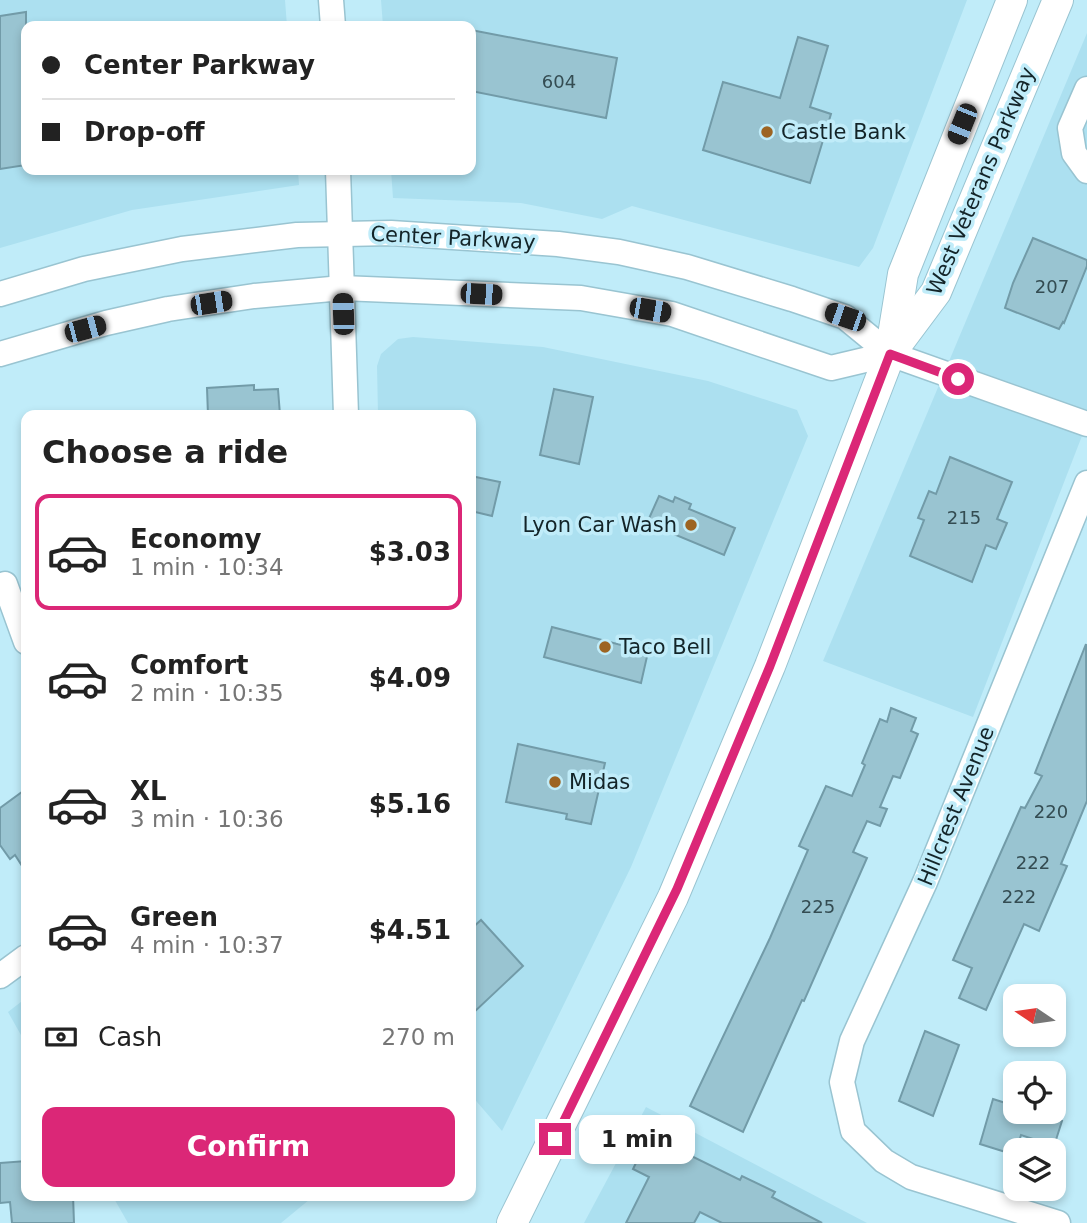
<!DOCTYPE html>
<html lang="en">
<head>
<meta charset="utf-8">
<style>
  :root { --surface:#fff; --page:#f6f6f6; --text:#222; --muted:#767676; --line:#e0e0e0; --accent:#db2777 }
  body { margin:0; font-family:"DejaVu Sans",sans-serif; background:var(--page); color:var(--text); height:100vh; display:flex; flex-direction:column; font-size:26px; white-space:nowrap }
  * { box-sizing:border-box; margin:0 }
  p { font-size:23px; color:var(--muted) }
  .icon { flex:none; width:38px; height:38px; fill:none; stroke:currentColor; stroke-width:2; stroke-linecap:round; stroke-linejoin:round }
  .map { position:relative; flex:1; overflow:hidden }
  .panel { position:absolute; left:21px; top:410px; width:455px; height:791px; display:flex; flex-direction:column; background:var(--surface); border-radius:14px; box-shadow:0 4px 10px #0003 }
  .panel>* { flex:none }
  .top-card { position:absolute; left:21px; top:21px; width:455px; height:154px; border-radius:14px; box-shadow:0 4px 10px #0003; display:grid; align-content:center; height:154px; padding:0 21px; background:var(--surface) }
  .needle { width:46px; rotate:283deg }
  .controls { position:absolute; left:1003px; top:984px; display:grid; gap:14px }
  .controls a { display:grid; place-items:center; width:63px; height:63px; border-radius:14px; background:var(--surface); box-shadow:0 4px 10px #0003; font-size:35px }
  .end { position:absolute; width:32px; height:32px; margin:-16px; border:9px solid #db2777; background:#fff; box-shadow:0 0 0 4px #fff }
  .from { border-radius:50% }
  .bubble { position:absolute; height:49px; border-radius:14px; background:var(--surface); box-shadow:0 4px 10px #0003; font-size:23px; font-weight:600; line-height:49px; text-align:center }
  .car { position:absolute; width:21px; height:42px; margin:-21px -10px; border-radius:9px; box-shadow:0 0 5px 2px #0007; background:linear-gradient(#222 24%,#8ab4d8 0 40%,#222 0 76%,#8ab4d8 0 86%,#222 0) }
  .top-card b { display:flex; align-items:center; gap:24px; height:66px; font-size:26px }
  .top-card b+b { border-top:2px solid var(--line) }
  .top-card i { width:18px; height:18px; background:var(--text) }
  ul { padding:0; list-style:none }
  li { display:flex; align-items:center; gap:21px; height:116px; margin:0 14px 10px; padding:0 7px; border:4px solid transparent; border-radius:14px }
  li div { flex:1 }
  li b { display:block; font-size:26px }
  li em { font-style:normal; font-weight:600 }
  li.current { border-color:var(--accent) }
  li>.icon { width:63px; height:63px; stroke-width:1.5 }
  h2 { padding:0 21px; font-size:32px; line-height:84px }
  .pay { display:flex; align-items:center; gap:18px; height:77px; padding:0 21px; font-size:26px }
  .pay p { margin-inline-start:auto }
  .action { display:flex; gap:14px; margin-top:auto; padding:14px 21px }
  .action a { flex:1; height:80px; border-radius:14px; background:var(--accent); color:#fff; font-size:28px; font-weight:600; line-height:80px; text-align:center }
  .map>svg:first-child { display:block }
</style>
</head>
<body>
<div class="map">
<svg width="1087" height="1223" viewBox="0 0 1087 1223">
  <rect width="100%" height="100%" fill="#c0ecf9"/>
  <g fill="#ace0f0">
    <polygon points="0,0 285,0 287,26 26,26 26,170 298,170 299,185 132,210 0,248"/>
    <polygon points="381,0 967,0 873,248 859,267 632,206 602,219 521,203 393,198 391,170 471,170 471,26 383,26"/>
    <polygon points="1087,33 1087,423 973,717 823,661"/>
    <polygon points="413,337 543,347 708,381 797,410 808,436 631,867 502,1131 471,1095 471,415 378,415 377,366 381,354 398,339"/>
    <polygon points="26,998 26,1044 8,1012"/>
    <polygon points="646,1107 867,1223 584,1223"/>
    <polygon points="112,1195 315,1195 281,1223 128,1223"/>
  </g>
  <g fill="#99c4d1" stroke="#729ba8" stroke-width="2">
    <polygon points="26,12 26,165 0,169 0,16"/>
    <polygon points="471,30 617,58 606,118 471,91"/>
    <polygon points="798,37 828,46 810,107 831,114 810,183 703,150 723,82 780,98"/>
    <polygon points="1033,238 1087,260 1087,266 1064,323 1063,322 1059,329 1005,308 1013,283"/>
    <polygon points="254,385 254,390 278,389 280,415 208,415 207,388"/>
    <polygon points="554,389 593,397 579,464 540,455"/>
    <polygon points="950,457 1012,482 997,519 1007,523 996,549 986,545 972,582 910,556 924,520 918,518 929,491 936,494"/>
    <polygon points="471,476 500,482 492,516 471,511"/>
    <polygon points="659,496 673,502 675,497 691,504 689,509 735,528 724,555 647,523"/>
    <polygon points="552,627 648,652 641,683 544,657"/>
    <polygon points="1086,644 1087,801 1061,864 1067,866 1039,931 1024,924 986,1010 959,998 972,968 953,960 1021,807 1025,808 1042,776 1035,773"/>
    <polygon points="891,708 916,718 911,731 918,734 900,778 893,776 880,807 887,809 880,826 867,821 853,852 867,858 804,1001 802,1000 743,1132 690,1106 770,938 808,850 799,846 826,786 852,796 865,765 862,763 880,719 887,722"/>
    <polygon points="518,744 605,763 591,824 566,819 567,814 506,802"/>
    <polygon points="26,789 26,872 15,855 10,859 0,845 0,808"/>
    <polygon points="481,920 523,966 471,1015 471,929"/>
    <polygon points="925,1031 959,1045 933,1116 899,1101"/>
    <polygon points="993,1099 1015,1106 1015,1111 1031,1111 1062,1121 1054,1146 1021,1135 1015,1155 980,1144"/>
    <polygon points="652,1130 678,1142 675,1148 740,1180 742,1176 775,1192 772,1197 822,1223 722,1223 700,1212 694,1223 626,1223 649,1177 633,1169"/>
    <polygon points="26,1161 26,1195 73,1195 74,1223 12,1223 10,1202 0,1203 0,1163"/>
  </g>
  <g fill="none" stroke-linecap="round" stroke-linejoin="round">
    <g stroke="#99c4d1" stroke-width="27">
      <g id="minor">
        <polyline points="331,0 333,26"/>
        <polyline points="1087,89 1070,128 1074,153 1087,171"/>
        <polyline points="338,170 346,415"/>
        <polyline points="0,294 84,269 182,249 297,235 391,233 558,244 619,252 687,267 792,299 845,317 890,354 1087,424"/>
        <polyline points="0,354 106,323 168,309 254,296 342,288 581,298 672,314 831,368 890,354"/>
        <polyline points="5,584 26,642"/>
        <polyline points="0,976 26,957"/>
        <polyline points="1058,1223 911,1177 884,1161 853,1131 842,1082 852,1041 925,882 1087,483"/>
      </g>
    </g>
    <g stroke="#99c4d1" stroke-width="32">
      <g id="major">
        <polyline points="892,351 936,292 1058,0"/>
        <polyline points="512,1223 673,897 770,666 890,354 903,274 1012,0"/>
      </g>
    </g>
    <use href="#minor" stroke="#fff" stroke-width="24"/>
    <use href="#major" stroke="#fff" stroke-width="30"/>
  </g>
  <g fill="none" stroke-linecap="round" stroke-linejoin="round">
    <polyline stroke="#db2777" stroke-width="9" points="555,1139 677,889 770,666 890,354 958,379"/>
  </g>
  <g fill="#9d6422" stroke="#c0ecf9" stroke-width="2.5">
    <circle cx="767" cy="132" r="7"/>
    <circle cx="691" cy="525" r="7"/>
    <circle cx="605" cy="647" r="7"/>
    <circle cx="555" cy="782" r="7"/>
  </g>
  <g text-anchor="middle" stroke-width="7" stroke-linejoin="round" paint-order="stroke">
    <g font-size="18" fill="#344c52">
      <text x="559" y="88">604</text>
      <text x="1052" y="293">207</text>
      <text x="964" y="524">215</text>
      <text x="1051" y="818">220</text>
      <text x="1033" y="869">222</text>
      <text x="1019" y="903">222</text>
      <text x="818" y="913">225</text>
    </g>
    <g font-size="21" fill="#132428" stroke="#c0ecf9" text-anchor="start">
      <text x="781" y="139">Castle Bank</text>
      <text x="677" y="532" text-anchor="end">Lyon Car Wash</text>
      <text x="619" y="654">Taco Bell</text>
      <text x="569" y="789">Midas</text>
    </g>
    <g font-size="21" fill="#132428" stroke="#c0ecf9">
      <text transform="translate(981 181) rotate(-67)" y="7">West Veterans Parkway</text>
      <text transform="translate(453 238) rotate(3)" y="7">Center Parkway</text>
      <text transform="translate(956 806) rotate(-68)" y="7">Hillcrest Avenue</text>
    </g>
  </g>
</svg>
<div class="controls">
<a><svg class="needle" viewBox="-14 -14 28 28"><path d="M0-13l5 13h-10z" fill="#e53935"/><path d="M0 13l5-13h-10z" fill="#767676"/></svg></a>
<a><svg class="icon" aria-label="locate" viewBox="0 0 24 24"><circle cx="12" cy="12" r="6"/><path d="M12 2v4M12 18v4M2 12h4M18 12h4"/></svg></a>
<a><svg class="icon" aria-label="layers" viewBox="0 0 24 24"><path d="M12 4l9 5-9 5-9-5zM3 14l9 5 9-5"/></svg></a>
</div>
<i class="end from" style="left:958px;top:379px"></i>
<i class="end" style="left:555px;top:1139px"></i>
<div class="bubble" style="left:579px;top:1115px;width:116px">1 min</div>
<i class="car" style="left:962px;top:124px;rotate:202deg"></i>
<i class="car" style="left:481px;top:294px;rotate:93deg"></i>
<i class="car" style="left:211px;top:303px;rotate:81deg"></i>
<i class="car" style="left:650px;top:310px;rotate:100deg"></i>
<i class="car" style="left:343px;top:314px;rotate:358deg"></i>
<i class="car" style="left:845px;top:317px;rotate:289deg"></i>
<i class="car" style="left:85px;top:329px;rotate:75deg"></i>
<div class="top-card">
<b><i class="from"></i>Center Parkway</b>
<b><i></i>Drop-off</b>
</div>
<section class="panel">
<h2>Choose a ride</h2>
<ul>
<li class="current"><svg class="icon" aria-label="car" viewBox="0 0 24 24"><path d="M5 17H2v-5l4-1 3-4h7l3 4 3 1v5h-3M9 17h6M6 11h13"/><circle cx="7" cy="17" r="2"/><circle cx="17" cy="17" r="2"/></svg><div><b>Economy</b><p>1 min · 10:34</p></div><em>$3.03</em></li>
<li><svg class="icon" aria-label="car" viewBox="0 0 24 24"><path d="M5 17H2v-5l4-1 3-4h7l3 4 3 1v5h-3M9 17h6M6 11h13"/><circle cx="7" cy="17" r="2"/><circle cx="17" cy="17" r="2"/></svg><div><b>Comfort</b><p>2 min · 10:35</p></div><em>$4.09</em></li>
<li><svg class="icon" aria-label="car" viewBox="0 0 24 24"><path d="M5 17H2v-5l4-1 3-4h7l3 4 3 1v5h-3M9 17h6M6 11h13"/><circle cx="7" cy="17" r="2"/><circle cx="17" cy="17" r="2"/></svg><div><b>XL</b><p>3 min · 10:36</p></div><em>$5.16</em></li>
<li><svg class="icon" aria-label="car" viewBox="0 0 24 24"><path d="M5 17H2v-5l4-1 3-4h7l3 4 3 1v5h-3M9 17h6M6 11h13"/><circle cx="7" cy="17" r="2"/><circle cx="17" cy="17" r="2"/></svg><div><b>Green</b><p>4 min · 10:37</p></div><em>$4.51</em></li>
</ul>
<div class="pay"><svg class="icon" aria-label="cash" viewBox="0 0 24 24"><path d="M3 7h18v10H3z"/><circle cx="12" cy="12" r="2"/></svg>Cash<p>270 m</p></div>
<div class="action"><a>Confirm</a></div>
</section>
</div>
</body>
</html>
